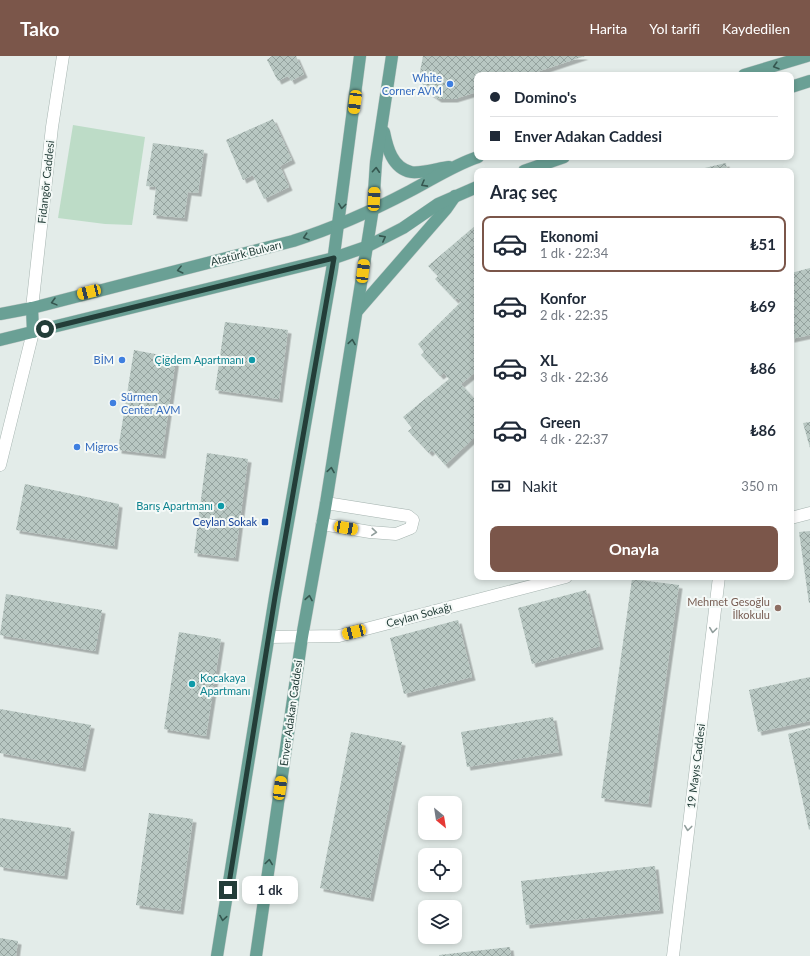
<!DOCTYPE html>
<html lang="tr">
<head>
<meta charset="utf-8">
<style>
  :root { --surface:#fff; --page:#f6f6f7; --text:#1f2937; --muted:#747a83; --line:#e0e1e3; --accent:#7b564a }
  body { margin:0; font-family:Lato,sans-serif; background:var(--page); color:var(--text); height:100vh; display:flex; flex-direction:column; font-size:15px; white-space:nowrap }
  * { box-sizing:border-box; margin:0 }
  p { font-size:13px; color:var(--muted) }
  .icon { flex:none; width:22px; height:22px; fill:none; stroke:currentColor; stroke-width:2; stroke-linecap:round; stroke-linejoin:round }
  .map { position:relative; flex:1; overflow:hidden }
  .details { position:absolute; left:474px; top:112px; width:320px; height:412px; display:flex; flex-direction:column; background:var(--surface); border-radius:8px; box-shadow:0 2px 6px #0003 }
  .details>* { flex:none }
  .banner { position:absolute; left:474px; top:16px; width:320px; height:88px; border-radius:8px; box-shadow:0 2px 6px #0003; display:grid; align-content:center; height:88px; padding:0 16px; background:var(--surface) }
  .needle { width:26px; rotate:150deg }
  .buttons { position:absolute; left:418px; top:740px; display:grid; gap:8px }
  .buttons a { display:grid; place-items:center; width:44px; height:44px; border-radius:8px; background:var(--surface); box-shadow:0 2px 6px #0003; font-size:20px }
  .end { position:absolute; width:18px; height:18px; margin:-9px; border:5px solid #233d38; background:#fff; box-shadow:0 0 0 2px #fff }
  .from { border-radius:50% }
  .bubble { position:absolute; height:28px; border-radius:8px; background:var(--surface); box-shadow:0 2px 6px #0003; font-size:13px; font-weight:700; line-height:28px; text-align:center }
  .car { position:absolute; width:12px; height:24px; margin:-12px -6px; border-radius:5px; box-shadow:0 0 3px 1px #0007; background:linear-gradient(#f5c518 24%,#345 0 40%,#f5c518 0 76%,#345 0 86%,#f5c518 0) }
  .banner b { display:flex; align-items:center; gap:14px; height:38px; font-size:15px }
  .banner b+b { border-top:1px solid var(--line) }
  .banner i { width:10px; height:10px; background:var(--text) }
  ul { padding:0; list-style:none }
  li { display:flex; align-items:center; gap:12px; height:56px; margin:0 8px 6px; padding:0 8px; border:2px solid transparent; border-radius:8px }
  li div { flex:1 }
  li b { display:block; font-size:15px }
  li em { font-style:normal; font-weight:700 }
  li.current { border-color:var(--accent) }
  li>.icon { width:36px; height:36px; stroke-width:1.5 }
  h2 { padding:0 16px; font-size:18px; line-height:48px }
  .pay { display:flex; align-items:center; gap:10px; height:44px; padding:0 16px; font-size:15px }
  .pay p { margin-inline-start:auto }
  .primary-button { display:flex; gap:8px; margin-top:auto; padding:8px 16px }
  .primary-button a { flex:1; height:46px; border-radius:8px; background:var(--accent); color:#fff; font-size:16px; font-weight:700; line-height:46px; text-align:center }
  header { display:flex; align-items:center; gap:24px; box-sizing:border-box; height:56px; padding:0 20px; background:var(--accent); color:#fff }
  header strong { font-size:19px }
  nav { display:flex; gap:22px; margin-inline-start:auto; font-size:14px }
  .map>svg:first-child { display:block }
</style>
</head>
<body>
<header>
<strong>Tako</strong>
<nav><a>Harita</a><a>Yol tarifi</a><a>Kaydedilen</a></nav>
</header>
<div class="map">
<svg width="810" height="900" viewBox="0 0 810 900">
  <defs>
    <pattern id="building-cross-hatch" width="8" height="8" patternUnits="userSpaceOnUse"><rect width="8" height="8" fill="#b8c7c2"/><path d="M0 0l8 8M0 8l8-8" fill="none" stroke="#95a39f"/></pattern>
    <filter id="shadow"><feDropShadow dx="3.5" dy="3.5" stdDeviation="0" flood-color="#0004"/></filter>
  </defs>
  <rect width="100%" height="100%" fill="#e3ece9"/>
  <polygon fill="#bddcc7" points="73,69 145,81 132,169 105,168 58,162"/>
  <g fill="url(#building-cross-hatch)" filter="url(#shadow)">
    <polygon points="272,0 296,0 304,18 291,25 288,20 278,25 267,4"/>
    <polygon points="423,0 585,0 528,19 477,19 477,36 454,43 438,43 426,35 419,21"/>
    <polygon points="273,63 292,104 280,110 289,131 264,143 253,119 243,124 226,84"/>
    <polygon points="153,87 204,94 198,137 188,136 184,162 153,159 156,131 146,130"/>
    <polygon points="726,107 727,115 696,115 696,114"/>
    <polygon points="476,169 477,252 475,254 477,257 477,315 461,328 477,346 477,379 445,409 432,394 429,397 408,375 412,372 403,361 449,323 444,317 440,320 421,299 424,296 418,288 461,246 457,242 455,244 435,223 438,220 428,210"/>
    <polygon points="810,212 810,279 791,283 791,217"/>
    <polygon points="225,266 288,274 279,343 215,334"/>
    <polygon points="134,294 176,302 162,399 118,394"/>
    <polygon points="810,366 810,392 803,367"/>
    <polygon points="207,397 248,403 235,502 194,497"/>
    <polygon points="25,428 119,448 114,490 16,474"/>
    <polygon points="810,475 810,547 809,547 799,476"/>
    <polygon points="632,523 679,529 648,748 601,742"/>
    <polygon points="586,534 600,590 532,608 518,552"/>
    <polygon points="6,538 102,554 95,595 0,579"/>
    <polygon points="458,564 472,621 404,638 390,582"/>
    <polygon points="179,576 221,583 206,680 164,673"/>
    <polygon points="810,621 810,665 758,676 749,634"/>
    <polygon points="0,653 91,669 82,712 0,697"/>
    <polygon points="553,661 559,696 467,711 461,676"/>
    <polygon points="810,672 810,773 809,774 788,678"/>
    <polygon points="351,676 402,686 370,842 320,832"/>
    <polygon points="149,757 193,763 180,855 136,849"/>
    <polygon points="0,762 71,772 64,820 0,811"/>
    <polygon points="655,810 660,854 526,869 521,825"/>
    <polygon points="0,882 18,885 16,900 0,900"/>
    <polygon points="510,891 511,900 439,900 439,899"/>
  </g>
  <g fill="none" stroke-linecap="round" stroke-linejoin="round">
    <g stroke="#a6b4b0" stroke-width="13">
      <g id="minor">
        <polyline points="32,252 52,71 63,0"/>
        <polyline points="0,409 33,276"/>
        <polyline points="791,462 810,457"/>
        <polyline points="322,468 370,476 396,478 411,472 413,464 408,460 326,447"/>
        <polyline points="269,581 339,580 566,521"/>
        <polyline points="673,900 719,521"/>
      </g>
    </g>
    <g stroke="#c1c9c7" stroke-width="13">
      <g id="major">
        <polyline points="744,19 807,0"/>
        <polyline points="791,31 810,25"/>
        <path d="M384,76C387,91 392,112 411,116C419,118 440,112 449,111"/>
        <polyline points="524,115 564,101"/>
        <polyline points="32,252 33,276"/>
        <polyline points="358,254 446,153 455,140"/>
        <path d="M0,258L32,252L293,185C334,172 372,155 410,135C433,123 454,109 478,101"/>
        <polyline points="0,284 334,202 366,191 403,172 438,148 477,131"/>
        <polyline points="217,900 275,541 332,214 360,0"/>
        <polyline points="256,900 302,581 326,447 373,152 376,106 392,0"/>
      </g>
    </g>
    <use href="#minor" stroke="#fff" stroke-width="12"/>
    <use href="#major" stroke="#6aa095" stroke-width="12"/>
  </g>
  <defs><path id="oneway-chevron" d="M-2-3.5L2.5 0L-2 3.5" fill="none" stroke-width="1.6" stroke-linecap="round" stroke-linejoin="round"/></defs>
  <g stroke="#35564f">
    <use href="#oneway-chevron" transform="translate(776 10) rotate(163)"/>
    <use href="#oneway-chevron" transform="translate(376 114) rotate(-86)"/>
    <use href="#oneway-chevron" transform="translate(424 128) rotate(151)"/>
    <use href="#oneway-chevron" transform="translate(342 150) rotate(97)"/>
    <use href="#oneway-chevron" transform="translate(306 181) rotate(162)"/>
    <use href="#oneway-chevron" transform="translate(383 182) rotate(-28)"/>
    <use href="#oneway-chevron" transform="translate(180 214) rotate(166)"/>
    <use href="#oneway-chevron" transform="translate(54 246) rotate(165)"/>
    <use href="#oneway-chevron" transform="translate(352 286) rotate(-81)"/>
    <use href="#oneway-chevron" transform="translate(331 414) rotate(-81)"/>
    <use href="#oneway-chevron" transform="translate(309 542) rotate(-80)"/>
    <use href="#oneway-chevron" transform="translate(269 806) rotate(-82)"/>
    <use href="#oneway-chevron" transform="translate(223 862) rotate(99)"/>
  </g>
  <g stroke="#919e9c">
    <use href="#oneway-chevron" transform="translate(374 476) rotate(5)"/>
    <use href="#oneway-chevron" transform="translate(713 574) rotate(97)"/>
    <use href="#oneway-chevron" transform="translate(688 772) rotate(97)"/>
  </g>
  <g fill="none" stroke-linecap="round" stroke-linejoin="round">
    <polyline stroke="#233d38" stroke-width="5" points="45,273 334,202 275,541 228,834"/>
  </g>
  <g fill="#3f7fe0" stroke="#f4f9f7" stroke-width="1.5">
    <circle cx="450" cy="28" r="4"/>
    <circle cx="122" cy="304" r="4"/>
    <circle cx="113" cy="347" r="4"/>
    <circle cx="77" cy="391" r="4"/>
  </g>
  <g fill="#0f9aa8" stroke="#f4f9f7" stroke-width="1.5">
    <circle cx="252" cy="304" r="4"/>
    <circle cx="221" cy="450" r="4"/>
    <circle cx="192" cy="628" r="4"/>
  </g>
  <rect fill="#1a4fb4" stroke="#f4f9f7" stroke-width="1.5" x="261" y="462" width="8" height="8" rx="2"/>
  <circle fill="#8d6e63" stroke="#f4f9f7" stroke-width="1.5" cx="778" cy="552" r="4"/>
  <g text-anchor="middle" stroke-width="4" stroke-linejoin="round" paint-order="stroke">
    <g font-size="11" fill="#366cbe" stroke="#f4f9f7" text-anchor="end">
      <text x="442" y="26">White<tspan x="442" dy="13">Corner AVM</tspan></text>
      <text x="114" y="308">BİM</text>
      <text x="121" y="345" text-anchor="start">Sürmen<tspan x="121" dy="13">Center AVM</tspan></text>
      <text x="85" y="395" text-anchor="start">Migros</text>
    </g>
    <g font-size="11" fill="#233d38" stroke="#f4f9f7">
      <text transform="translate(46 126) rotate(-84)" y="4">Fidangör Caddesi</text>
      <text transform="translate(246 197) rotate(-14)" y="4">Atatürk Bulvarı</text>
      <text transform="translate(419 559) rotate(-15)" y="4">Ceylan Sokağı</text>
      <text transform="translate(291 657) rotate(-82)" y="4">Enver Adakan Caddesi</text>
      <text transform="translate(696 710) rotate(-83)" y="4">19 Mayıs Caddesi</text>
    </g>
    <g font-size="11" fill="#0d838f" stroke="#f4f9f7" text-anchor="end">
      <text x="244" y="308">Çiğdem Apartmanı</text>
      <text x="213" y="454">Barış Apartmanı</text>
      <text x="200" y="626" text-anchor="start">Kocakaya<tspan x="200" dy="13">Apartmanı</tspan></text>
    </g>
    <g font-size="11" fill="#164399" stroke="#f4f9f7" text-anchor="end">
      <text x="257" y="470">Ceylan Sokak</text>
    </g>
    <g font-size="11" fill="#785e54" stroke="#f4f9f7" text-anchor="end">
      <text x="770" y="550">Mehmet Gesoğlu<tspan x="770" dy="13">İlkokulu</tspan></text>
    </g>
  </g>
</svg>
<div class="buttons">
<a><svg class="needle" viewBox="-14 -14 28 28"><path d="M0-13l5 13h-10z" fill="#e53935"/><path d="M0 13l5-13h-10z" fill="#747a83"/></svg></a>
<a><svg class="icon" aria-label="locate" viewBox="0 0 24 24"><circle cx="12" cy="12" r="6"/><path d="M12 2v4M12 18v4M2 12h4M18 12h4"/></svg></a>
<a><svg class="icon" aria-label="layers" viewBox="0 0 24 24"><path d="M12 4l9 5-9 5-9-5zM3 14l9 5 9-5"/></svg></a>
</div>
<i class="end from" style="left:45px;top:273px"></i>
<i class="end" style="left:228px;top:834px"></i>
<div class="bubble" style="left:242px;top:820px;width:56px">1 dk</div>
<i class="car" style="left:355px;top:46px;rotate:187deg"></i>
<i class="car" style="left:374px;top:143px;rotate:3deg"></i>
<i class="car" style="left:363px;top:215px;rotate:7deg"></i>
<i class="car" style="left:89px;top:236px;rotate:256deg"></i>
<i class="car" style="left:346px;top:472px;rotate:100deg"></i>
<i class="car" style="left:354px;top:576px;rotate:256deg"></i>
<i class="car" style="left:280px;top:732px;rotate:8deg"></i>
<div class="banner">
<b><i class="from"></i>Domino's</b>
<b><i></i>Enver Adakan Caddesi</b>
</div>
<section class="details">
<h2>Araç seç</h2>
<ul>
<li class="current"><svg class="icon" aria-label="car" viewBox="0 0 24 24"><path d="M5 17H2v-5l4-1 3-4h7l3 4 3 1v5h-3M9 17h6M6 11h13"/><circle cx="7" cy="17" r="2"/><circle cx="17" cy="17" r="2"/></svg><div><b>Ekonomi</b><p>1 dk · 22:34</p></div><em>₺51</em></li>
<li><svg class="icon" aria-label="car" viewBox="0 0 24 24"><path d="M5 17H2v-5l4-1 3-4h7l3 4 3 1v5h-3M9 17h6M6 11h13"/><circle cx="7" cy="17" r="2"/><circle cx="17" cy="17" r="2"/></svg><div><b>Konfor</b><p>2 dk · 22:35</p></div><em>₺69</em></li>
<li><svg class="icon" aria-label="car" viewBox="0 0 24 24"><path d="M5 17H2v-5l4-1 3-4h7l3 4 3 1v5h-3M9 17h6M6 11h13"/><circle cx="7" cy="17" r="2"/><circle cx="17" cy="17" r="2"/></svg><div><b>XL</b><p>3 dk · 22:36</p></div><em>₺86</em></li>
<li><svg class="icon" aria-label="car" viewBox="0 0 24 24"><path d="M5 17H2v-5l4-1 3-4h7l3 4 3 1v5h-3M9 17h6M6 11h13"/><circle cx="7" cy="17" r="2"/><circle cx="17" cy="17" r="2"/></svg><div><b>Green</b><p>4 dk · 22:37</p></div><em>₺86</em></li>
</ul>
<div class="pay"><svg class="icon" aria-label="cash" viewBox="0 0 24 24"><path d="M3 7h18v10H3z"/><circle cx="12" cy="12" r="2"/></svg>Nakit<p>350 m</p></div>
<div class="primary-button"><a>Onayla</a></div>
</section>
</div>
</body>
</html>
